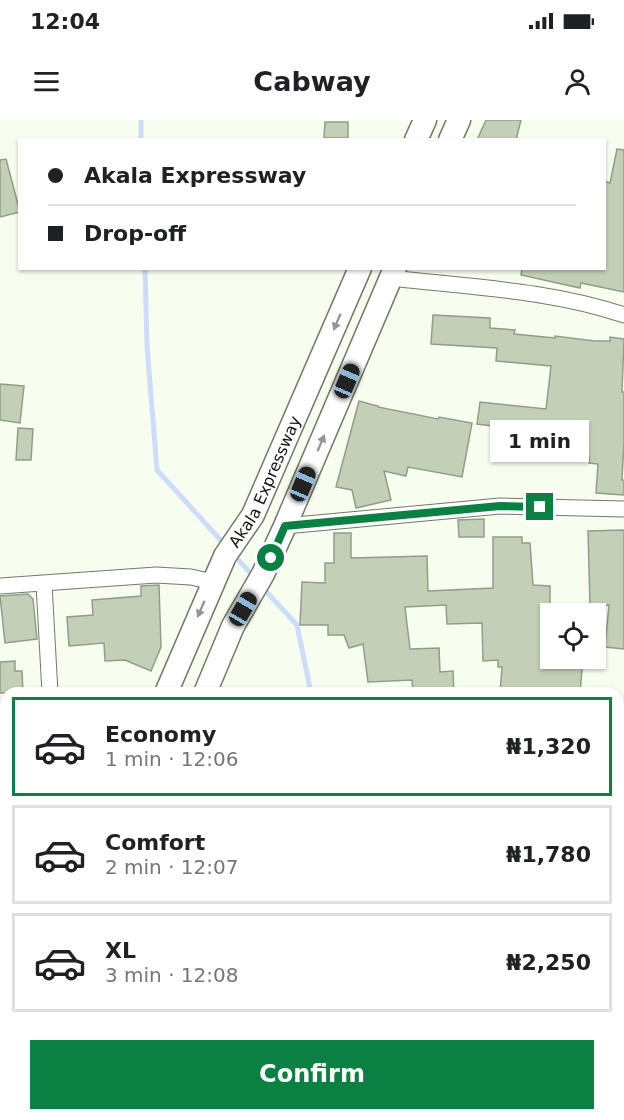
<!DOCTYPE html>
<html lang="en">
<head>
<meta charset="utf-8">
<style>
  :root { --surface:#fff; --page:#f6f6f6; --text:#202124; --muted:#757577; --line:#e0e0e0; --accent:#0b8043 }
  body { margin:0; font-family:"DejaVu Sans",sans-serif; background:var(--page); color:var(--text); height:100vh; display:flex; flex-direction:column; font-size:22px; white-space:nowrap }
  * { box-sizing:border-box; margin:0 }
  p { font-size:20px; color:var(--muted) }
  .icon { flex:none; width:33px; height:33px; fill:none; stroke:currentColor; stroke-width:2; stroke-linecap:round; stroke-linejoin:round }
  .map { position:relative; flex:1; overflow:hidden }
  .sheet { position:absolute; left:0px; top:567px; width:624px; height:434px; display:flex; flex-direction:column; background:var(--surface); border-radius:18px 18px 0 0; box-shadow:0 2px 4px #0004 }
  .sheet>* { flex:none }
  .guide { position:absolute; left:18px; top:18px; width:588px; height:132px; border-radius:0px; box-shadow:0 2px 4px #0004; display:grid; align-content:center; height:132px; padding:0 30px; background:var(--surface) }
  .buttons { position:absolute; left:540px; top:483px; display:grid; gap:12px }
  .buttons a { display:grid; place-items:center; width:66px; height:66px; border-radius:0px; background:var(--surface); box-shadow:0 2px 4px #0004; font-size:30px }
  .end { position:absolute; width:27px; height:27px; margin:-14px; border:8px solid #0b8043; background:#fff; box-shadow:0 0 0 3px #fff }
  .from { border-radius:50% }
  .bubble { position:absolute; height:42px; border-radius:0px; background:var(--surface); box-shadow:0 2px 4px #0004; font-size:20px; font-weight:700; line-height:42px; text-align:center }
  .car { position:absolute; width:18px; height:36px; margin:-18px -9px; border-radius:8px; box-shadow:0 0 4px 2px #0007; background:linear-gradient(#222 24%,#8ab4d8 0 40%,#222 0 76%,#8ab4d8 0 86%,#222 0) }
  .guide b { display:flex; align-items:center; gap:21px; height:57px; font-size:22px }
  .guide b+b { border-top:2px solid var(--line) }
  .guide i { width:15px; height:15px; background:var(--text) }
  ul { padding:10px 0 0; list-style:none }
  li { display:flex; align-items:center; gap:18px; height:99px; margin:0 12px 9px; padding:0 18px; border:3px solid var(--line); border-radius:0px }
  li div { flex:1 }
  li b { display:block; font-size:22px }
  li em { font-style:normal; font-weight:700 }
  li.active { border-color:var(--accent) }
  li>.icon { width:54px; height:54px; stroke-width:1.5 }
  .action { display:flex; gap:12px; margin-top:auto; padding:12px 30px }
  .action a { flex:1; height:69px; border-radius:0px; background:var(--accent); color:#fff; font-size:24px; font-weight:700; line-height:69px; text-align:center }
  .status { display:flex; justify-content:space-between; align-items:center; height:42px; padding:0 30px; background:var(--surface); direction:ltr }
  .status svg { height:16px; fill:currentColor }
  header { display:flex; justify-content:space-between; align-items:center; height:78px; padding:0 30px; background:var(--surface); font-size:27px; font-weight:700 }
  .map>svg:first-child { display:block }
</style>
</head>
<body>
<div class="status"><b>12:04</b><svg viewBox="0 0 49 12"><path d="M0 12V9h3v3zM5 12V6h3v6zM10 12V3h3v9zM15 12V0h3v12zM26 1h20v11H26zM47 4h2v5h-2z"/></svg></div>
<header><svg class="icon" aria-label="menu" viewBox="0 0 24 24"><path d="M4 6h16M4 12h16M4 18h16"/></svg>Cabway<svg class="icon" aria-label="person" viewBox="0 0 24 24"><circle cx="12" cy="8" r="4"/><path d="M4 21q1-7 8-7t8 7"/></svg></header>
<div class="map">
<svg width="624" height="1000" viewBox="0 0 624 1000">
  <rect width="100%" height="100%" fill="#f7fef0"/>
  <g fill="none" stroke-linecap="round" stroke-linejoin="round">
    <g stroke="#cddcfa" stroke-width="5">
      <polyline points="141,0 141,20"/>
      <polyline points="145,148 147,226 157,350 226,426"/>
      <polyline points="232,433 254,457"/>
      <polyline points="262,467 297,505 311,573"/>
      <polyline points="451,994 452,1000"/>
    </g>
  </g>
  <g fill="#c3d0b8" stroke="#929d87" stroke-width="1.5">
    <polygon points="486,0 521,0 516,20 477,20"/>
    <polygon points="325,2 348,2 348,18 324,18"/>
    <polygon points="617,29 624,30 624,172 581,163 580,168 521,155 522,148 604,148 604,61 610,63"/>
    <polygon points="6,39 20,92 0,97 0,40"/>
    <polygon points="433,195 490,198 490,208 515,210 514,214 555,218 555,216 595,221 610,221 610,217 624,219 622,272 624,272 624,322 622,360 624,360 624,375 596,373 598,344 589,343 589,336 584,335 586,311 524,306 523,310 477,304 480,282 546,289 551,246 496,241 497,228 431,224"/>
    <polygon points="0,264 24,266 20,303 0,300"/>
    <polygon points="359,281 378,286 378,287 438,299 439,297 472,303 462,357 408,347 406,356 384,351 391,380 356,388 352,370 336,367"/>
    <polygon points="18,308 33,309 31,340 16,340"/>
    <polygon points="484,399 484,417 459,417 458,400"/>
    <polygon points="624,410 624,529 605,527 609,485 590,486 588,411"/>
    <polygon points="334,413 351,413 351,438 427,436 428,471 493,468 493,417 522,417 522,423 530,423 533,465 550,466 550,538 583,538 580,573 500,573 502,547 498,547 498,540 483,541 482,503 447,504 446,485 405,487 410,529 439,528 440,552 453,551 454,573 413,573 412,560 368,562 363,524 349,528 344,515 328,515 328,505 300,505 302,462 325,463 325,443 334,443"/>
    <polygon points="159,465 161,527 151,551 125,540 105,541 104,523 69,526 67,497 93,495 92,480 141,476 141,466"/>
    <polygon points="28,474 33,479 37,519 5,523 0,476"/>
    <polygon points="15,541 15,551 22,551 23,573 0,573 0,542"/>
  </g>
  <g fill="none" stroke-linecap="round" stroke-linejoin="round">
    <g stroke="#707b66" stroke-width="10">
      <polyline id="lane" points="52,994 69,1000"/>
    </g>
    <g stroke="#707b66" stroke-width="17">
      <g id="street">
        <path d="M391,158C469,167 550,170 624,195"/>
        <polyline points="285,406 500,386 624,389"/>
        <polyline points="44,464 50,573"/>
        <polyline points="0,466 156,455 191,457 213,462"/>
        <polyline points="618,634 624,633"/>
        <polyline points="618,826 624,825"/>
        <polyline points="618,836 624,883"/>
      </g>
    </g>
    <g stroke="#707b66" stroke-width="25">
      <g id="primary">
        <polyline points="416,20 425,0"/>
        <polyline points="450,20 459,0"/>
        <path id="s1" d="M166,573L225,436L253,395L360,148"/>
        <polyline points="205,573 233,506 263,454 285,406 395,148"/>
        <polyline points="0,969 6,955"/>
        <polyline points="25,1000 27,994"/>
      </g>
    </g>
    <use href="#lane" stroke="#fff" stroke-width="8"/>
    <use href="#street" stroke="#fff" stroke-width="15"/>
    <use href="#primary" stroke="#fff" stroke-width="22"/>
  </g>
  <defs><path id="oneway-solid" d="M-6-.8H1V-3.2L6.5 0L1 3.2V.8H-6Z" transform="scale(1.5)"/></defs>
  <g fill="#949693">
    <use href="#oneway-solid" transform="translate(337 202) rotate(113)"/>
    <use href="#oneway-solid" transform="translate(321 323) rotate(-67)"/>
    <use href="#oneway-solid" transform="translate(201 489) rotate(113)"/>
  </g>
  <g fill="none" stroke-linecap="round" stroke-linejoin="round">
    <polyline stroke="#0b8043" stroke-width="8" points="271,438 285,406 500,386 540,387"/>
  </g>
  <g text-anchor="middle" stroke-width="4.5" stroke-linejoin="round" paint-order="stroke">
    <g font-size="16" fill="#12160e" stroke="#fff">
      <text dy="6" stroke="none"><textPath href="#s1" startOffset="234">Akala Expressway</textPath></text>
    </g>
  </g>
</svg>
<div class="buttons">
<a><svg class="icon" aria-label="locate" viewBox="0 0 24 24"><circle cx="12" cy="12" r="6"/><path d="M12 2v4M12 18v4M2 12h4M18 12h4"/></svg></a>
</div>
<i class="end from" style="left:271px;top:438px"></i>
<i class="end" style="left:540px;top:387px"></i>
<div class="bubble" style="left:490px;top:300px;width:99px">1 min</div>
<i class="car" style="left:347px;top:261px;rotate:23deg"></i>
<i class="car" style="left:303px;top:364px;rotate:23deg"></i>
<i class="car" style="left:243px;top:489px;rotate:30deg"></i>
<div class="guide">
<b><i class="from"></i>Akala Expressway</b>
<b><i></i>Drop-off</b>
</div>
<section class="sheet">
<ul>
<li class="active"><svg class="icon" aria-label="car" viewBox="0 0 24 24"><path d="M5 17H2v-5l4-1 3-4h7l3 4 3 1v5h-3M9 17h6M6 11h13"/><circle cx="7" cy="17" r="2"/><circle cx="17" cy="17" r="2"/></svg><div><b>Economy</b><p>1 min · 12:06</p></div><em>₦1,320</em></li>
<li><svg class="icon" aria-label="car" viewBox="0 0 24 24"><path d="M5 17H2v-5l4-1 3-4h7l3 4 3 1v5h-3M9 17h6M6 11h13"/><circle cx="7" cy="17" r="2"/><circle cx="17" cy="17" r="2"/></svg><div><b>Comfort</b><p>2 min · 12:07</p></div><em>₦1,780</em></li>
<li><svg class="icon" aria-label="car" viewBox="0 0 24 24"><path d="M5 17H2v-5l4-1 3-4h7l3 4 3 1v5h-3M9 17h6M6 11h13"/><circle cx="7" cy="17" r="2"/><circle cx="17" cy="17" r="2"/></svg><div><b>XL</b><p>3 min · 12:08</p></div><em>₦2,250</em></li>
</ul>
<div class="action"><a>Confirm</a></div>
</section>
</div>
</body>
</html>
